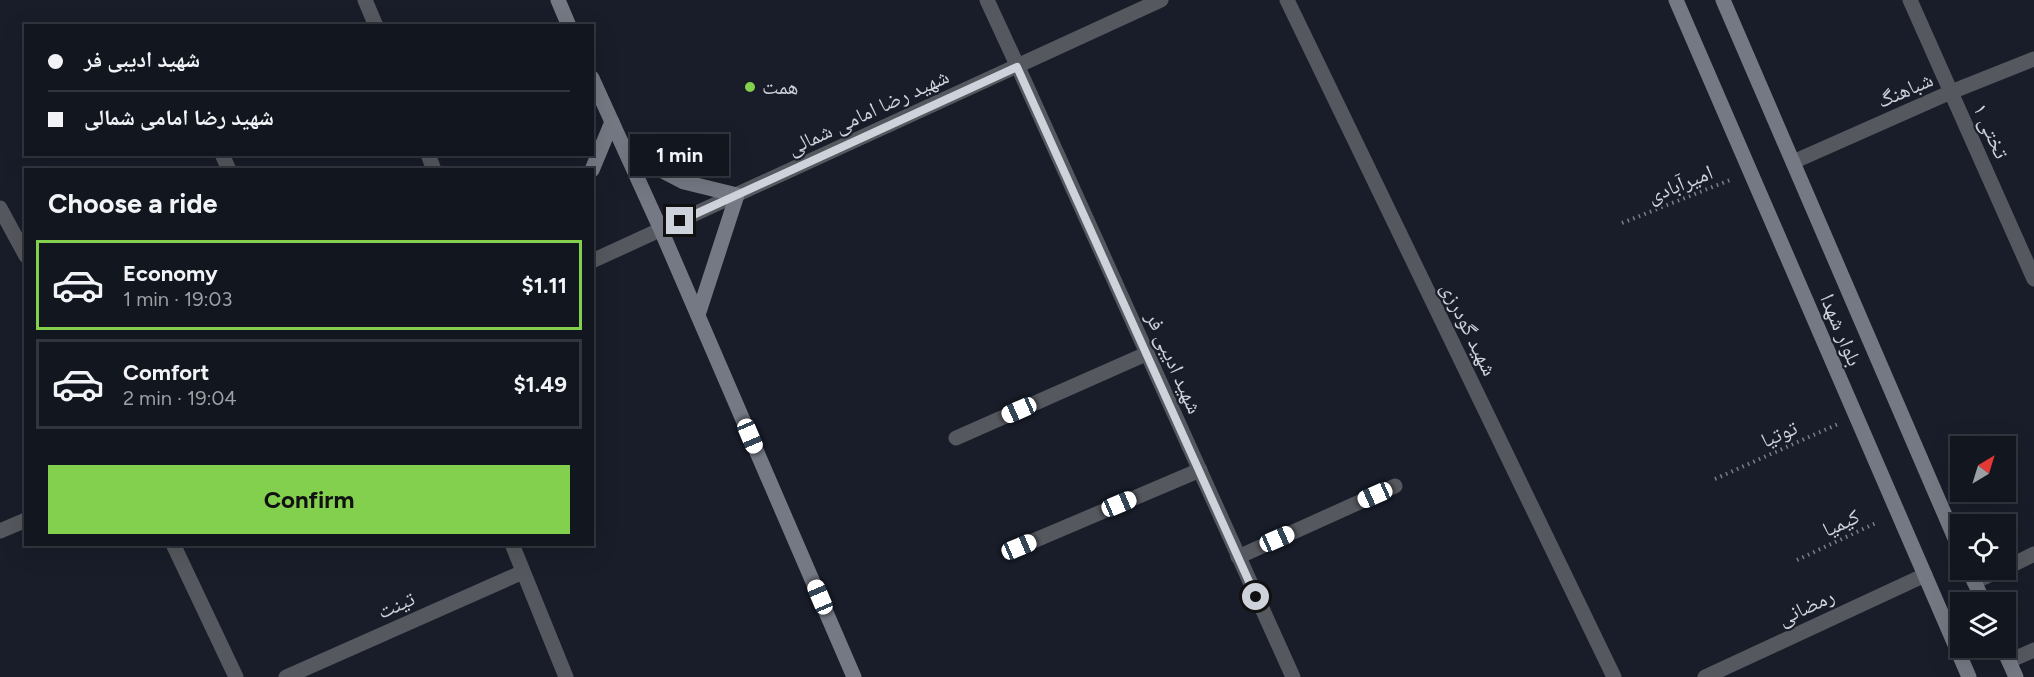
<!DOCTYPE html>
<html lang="en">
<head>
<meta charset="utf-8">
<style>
  :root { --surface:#12161f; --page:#1b1f28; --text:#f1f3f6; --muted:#9c9fa4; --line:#31353d; --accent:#83d04f }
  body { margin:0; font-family:Figtree,"Noto Naskh Arabic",sans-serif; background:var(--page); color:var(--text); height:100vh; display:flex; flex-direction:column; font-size:22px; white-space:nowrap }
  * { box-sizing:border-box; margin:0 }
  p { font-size:20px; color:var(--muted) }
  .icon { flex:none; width:33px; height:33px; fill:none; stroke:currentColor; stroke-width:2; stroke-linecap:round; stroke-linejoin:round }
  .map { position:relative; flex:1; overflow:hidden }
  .panel { position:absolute; left:24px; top:168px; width:570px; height:378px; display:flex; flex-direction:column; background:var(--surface); border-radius:0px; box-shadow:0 6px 24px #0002,0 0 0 2px var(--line) }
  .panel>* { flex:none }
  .top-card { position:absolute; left:24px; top:24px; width:570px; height:132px; border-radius:0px; box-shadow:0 6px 24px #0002,0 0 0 2px var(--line); display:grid; align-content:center; height:132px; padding:0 24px; background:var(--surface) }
  .needle { width:39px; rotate:38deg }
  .tools { position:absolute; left:1950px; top:436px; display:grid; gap:12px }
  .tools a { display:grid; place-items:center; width:66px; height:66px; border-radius:0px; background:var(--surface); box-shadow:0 6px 24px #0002,0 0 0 2px var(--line); font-size:30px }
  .end { position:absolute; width:27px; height:27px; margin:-14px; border:8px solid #ced2da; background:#111; box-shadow:0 0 0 3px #111 }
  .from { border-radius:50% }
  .bubble { position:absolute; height:42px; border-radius:0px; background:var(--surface); box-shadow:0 6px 24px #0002,0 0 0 2px var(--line); font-size:20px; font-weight:700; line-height:42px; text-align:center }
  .car { position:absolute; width:18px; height:36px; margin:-18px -9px; border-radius:8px; box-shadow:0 0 4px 2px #0007; background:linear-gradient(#fff 24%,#345 0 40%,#fff 0 76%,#345 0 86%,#fff 0) }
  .top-card b { display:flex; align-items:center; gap:21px; height:57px; font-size:22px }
  .top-card b+b { border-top:2px solid var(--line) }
  .top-card i { width:15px; height:15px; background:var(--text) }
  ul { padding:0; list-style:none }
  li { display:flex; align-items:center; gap:18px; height:90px; margin:0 12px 9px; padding:0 12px; border:3px solid var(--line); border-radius:0px }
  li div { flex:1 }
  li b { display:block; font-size:22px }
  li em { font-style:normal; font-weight:700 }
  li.current { border-color:var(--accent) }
  li>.icon { width:54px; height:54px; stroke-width:1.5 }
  h2 { padding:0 24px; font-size:27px; line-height:72px }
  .cta { display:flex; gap:12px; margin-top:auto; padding:12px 24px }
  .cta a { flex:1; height:69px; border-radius:0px; background:var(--accent); color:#111; font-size:24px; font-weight:700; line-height:69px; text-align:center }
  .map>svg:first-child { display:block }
</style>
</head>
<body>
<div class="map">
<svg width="2034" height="677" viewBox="0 0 2034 677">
  <rect width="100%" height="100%" fill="#181d29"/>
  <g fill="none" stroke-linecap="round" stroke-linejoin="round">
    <g stroke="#7a7e88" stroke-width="4" stroke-dasharray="1.5 4.5" stroke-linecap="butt">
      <polyline points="1622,223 1730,180"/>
      <polyline points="1715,479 1838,424"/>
      <polyline points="1797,560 1878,522"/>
    </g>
    <polyline stroke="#55585e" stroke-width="15" points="987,0 1018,67"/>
    <g stroke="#55585e" stroke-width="15">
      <polyline points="365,0 376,26"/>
      <polyline points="1287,0 1614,677"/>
      <polyline points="1910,0 2034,279"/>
      <polyline points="1018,67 1293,677"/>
      <polyline points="222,154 229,170"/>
      <polyline points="428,154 434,170"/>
      <polyline points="1793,162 1951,92 2034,59"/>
      <polyline points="0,208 26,256"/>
      <polyline points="956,438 1146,354"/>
      <polyline points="173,544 236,677"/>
      <polyline points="512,544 566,677"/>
      <polyline points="1019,547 1200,470"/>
      <polyline points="1238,557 1395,486"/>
      <polyline points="2006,568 2034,554"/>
      <polyline points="1974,582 2001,570"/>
      <polyline points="2009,661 2034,650"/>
      <polyline points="286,677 523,572"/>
      <polyline points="1705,677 1925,575"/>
    </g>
    <g stroke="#55585e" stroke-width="15">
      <polyline points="592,261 1161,0"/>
      <polyline points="0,531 26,520"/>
    </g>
    <g stroke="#747983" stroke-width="15">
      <polyline points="558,0 569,26"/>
      <polyline points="1676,0 1969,677"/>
      <polyline points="1723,0 1960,550"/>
      <polyline points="592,78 661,230 854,677"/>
      <polyline points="626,152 684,182 737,195 698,315"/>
      <polyline points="592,170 612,122"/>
      <polyline points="1969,570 1984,603"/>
      <polyline points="2003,648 2016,677"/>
    </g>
  </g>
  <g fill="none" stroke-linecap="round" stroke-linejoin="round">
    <polyline stroke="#ced2da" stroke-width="8" points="680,221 1017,67 1256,597"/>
  </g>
  <circle fill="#83d04f" stroke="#181d29" stroke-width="2" cx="750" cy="87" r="6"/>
  <g text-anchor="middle" stroke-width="4.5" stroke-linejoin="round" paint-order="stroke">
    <g font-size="21" fill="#ced2da" stroke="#181d29" text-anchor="start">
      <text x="762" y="94">همت</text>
    </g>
    <g font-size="21" fill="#ced2da" stroke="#181d29">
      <text transform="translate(1905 90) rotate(-24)" y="7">شباهنگ</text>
      <text transform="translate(868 112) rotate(-25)" y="7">شهید رضا امامی شمالی</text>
      <text transform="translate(1991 131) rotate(66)" y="7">تختی ١</text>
      <text transform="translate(1680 184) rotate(-22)" y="7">امیرآبادی</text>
      <text transform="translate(1469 329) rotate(64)" y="7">شهید گودرزی</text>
      <text transform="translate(1841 330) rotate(67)" y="7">بلوار شهدا</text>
      <text transform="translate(1174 363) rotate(66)" y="7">شهید ادیبی فر</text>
      <text transform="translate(1779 434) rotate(-24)" y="7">توتیا</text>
      <text transform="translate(1841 523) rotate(-25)" y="7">کیمیا</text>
      <text transform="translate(396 605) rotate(-24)" y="7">تینت</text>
      <text transform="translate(1806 607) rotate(-25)" y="7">رمضانی</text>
    </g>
  </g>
</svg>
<div class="tools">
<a><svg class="needle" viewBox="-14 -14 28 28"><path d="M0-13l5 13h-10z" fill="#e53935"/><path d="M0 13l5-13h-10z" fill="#9c9fa4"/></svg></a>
<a><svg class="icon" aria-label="locate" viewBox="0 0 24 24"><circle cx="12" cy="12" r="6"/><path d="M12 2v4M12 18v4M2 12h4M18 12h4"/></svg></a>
<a><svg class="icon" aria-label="layers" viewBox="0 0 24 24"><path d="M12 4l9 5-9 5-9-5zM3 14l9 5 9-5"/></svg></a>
</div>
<i class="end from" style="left:1256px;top:597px"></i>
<i class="end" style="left:680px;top:221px"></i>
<div class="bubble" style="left:630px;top:134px;width:99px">1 min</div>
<i class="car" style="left:1019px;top:410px;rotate:246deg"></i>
<i class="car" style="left:750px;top:436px;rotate:157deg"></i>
<i class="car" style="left:1375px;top:495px;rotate:246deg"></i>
<i class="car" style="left:1119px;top:504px;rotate:67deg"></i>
<i class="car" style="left:1277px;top:539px;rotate:66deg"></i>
<i class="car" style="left:1019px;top:547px;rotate:67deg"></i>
<i class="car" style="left:820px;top:597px;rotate:337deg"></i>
<div class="top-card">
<b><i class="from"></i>شهید ادیبی فر</b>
<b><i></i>شهید رضا امامی شمالی</b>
</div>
<section class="panel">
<h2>Choose a ride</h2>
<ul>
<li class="current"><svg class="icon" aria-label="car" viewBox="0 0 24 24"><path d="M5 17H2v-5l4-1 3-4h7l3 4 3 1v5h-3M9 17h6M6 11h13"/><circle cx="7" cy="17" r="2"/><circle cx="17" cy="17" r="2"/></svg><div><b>Economy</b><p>1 min · 19:03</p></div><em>$1.11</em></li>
<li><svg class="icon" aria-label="car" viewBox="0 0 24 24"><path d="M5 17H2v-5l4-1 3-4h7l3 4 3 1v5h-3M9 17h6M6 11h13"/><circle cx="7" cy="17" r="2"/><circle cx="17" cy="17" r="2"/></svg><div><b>Comfort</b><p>2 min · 19:04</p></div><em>$1.49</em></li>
</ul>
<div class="cta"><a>Confirm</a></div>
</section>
</div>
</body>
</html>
